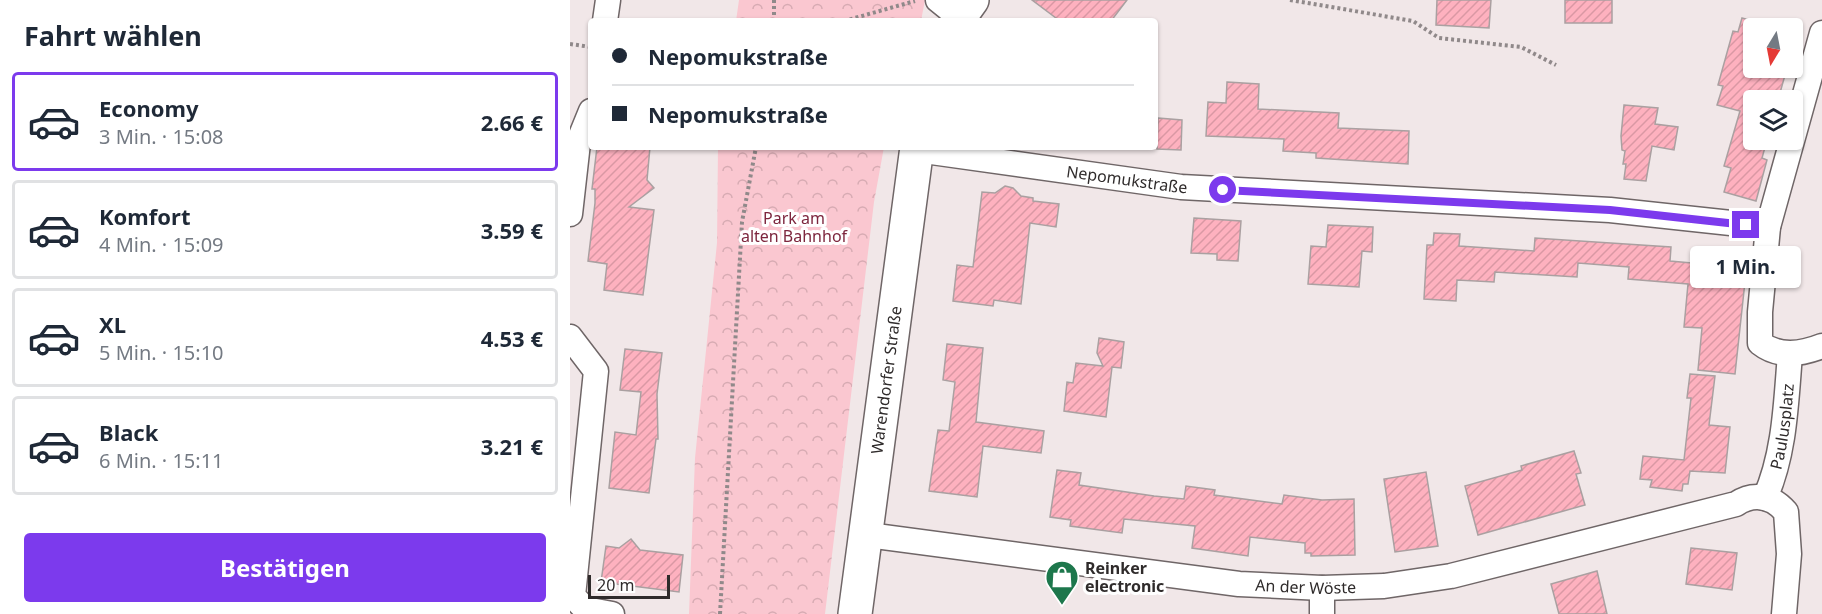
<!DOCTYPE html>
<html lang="de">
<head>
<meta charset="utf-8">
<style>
  :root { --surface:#fff; --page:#f6f6f7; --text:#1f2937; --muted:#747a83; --line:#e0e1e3; --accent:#7c3aed }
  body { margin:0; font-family:"Noto Sans",sans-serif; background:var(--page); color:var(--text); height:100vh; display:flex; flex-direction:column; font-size:22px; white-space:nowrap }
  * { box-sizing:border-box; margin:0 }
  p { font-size:20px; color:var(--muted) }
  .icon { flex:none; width:33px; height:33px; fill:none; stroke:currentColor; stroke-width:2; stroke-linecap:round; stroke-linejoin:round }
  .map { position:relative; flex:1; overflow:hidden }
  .drawer { display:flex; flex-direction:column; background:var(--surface); width:570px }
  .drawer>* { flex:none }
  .hud { position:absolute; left:18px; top:18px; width:570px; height:132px; border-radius:6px; box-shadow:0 2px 4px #0004; display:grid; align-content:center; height:132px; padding:0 24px; background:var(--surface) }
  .needle { width:39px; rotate:190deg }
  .buttons { position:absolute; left:1173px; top:18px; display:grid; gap:12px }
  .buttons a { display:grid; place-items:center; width:60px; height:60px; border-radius:6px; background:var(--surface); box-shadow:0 2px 4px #0004; font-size:30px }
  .scale { position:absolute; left:18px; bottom:15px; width:82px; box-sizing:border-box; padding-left:6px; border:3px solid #2f2b2b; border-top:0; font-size:16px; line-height:21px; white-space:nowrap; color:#2f2b2b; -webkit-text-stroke:4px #fff; paint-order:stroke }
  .end { position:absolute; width:27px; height:27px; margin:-14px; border:8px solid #7c3aed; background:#fff; box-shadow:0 0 0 3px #fff }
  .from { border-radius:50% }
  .bubble { position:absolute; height:42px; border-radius:6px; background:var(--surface); box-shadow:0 2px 4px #0004; font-size:20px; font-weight:700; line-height:42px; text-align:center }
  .hud b { display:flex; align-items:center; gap:21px; height:57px; font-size:22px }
  .hud b+b { border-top:2px solid var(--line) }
  .hud i { width:15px; height:15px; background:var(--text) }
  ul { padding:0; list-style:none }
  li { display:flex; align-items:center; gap:18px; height:99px; margin:0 12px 9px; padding:0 12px; border:3px solid var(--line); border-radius:6px }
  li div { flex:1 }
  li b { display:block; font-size:22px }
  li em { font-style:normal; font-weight:700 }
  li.current { border-color:var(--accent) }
  li>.icon { width:54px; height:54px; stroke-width:1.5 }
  h2 { padding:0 24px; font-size:27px; line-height:72px }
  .primary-button { display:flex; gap:12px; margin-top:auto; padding:12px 24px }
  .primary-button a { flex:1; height:69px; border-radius:6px; background:var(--accent); color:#fff; font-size:24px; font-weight:700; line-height:69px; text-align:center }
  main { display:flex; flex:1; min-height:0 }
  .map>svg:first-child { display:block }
</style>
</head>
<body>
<main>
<section class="drawer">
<h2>Fahrt wählen</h2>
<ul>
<li class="current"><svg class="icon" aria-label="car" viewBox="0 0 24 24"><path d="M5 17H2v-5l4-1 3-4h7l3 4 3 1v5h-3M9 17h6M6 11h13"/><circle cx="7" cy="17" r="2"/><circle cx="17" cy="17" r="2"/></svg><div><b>Economy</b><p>3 Min. · 15:08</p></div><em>2.66 €</em></li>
<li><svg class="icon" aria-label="car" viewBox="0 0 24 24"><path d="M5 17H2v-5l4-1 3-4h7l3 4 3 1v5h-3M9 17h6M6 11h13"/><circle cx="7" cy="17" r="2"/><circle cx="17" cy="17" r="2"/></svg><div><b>Komfort</b><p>4 Min. · 15:09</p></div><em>3.59 €</em></li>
<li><svg class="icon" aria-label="car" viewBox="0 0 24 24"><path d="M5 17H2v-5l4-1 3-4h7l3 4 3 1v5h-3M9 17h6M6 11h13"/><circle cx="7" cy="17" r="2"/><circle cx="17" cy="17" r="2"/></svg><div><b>XL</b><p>5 Min. · 15:10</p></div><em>4.53 €</em></li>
<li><svg class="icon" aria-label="car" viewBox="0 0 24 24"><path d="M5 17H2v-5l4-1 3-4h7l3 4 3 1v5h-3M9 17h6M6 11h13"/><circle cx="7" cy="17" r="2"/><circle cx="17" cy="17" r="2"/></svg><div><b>Black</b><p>6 Min. · 15:11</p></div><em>3.21 €</em></li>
</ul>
<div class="primary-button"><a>Bestätigen</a></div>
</section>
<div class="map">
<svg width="1252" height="614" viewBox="0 0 1252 614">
  <defs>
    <pattern id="park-crowns" width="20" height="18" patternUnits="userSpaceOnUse" patternTransform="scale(1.5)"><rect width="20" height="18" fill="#fac7d0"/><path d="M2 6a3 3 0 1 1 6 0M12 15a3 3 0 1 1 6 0" fill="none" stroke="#d7abb3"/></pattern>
    <pattern id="building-hatch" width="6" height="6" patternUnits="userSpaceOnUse" patternTransform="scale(1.5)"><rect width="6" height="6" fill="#feb1bf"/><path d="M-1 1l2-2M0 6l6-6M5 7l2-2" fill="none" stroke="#da98a4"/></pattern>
  </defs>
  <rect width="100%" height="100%" fill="#f1e7e8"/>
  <g fill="url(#park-crowns)">
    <polygon points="169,0 355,0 351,21 166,21"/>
    <polygon points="148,147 314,147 304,202 255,614 119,614 125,458 147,243"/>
  </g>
  <g fill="url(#building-hatch)" stroke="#aaa0a1" stroke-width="1.5">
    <polygon points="462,0 557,0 541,21 490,21"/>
    <polygon points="867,0 921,0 919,28 866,25"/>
    <rect x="995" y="0" width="47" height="23"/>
    <polygon points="1172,18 1209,28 1184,28 1184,68 1217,68 1208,100 1184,100 1184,140 1197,140 1192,158 1197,160 1186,201 1154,192 1161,168 1154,166 1170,111 1147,105 1153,86 1148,85 1163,31 1168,32"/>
    <polygon points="657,82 689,84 688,109 769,113 768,128 839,131 838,164 746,158 746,153 713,151 714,139 636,136 638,102 656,103"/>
    <polygon points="1054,105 1088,108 1085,124 1108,127 1104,150 1082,146 1076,181 1054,179 1056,164 1053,164 1055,151 1052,150 1051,136"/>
    <polygon points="588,118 612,120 611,150 587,149"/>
    <polygon points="27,147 80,147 77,180 84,188 59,207 84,210 73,295 34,290 37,264 18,261 25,203 25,189 22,189"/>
    <polygon points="435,186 443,188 451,196 463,198 463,201 489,204 486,227 460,223 451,304 424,300 423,306 383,301 387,265 403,267 412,192 425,193"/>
    <polygon points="624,218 671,221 668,261 647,260 647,254 621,253"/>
    <polygon points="758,225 803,227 802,252 792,251 789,287 738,284 741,246 756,247"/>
    <polygon points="864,233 890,234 889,246 964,251 965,238 1101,247 1100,261 1144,265 1146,251 1178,254 1165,374 1128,370 1132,328 1114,327 1118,284 1058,279 1059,267 1008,263 1007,277 925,272 924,282 887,280 886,301 854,299 857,245 863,245"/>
    <polygon points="529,338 554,342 551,368 542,367 536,417 494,411 497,382 503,383 506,363 533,366 527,353"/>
    <polygon points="377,344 413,348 406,422 474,431 471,453 413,446 407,497 359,491 368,430 379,431 385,382 373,380"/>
    <polygon points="55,349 92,353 87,394 88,439 86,439 79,493 39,488 45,432 66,435 71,392 50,390"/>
    <polygon points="1120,374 1145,376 1139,425 1160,427 1155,473 1120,471 1118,484 1113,484 1112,491 1080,487 1082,480 1070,479 1073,456 1114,460 1121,398 1117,398"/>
    <polygon points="1004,451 1011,473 1006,474 1015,505 908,535 895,486 952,470 951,466"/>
    <polygon points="487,470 511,473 509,485 584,496 614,499 616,486 645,490 644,495 712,504 714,495 752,500 784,499 785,555 741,556 741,553 735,553 735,543 680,537 678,556 622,548 625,526 554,519 552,533 500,526 501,520 480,517"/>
    <polygon points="856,472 868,546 825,552 814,479"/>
    <polygon points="61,539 70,550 113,555 109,592 31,582 36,546 49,548"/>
    <polygon points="1121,548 1167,553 1162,590 1116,584"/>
    <polygon points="1027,571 1037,614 989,614 981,584"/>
  </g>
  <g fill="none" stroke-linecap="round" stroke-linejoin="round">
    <g stroke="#6f6667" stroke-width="27">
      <g id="minor">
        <polyline points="368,0 389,17"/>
        <polyline points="35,21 38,0"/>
        <path d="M1252,33L1198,227L1190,312V343C1209,358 1232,354 1252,346"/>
        <path id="s1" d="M347,150L611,187L1040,210L1198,227"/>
        <polyline points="0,214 8,143 21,111"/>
        <polyline points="0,337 26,371 3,596 15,609 42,614"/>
        <path id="s2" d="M1195,498C1215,453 1216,402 1220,354"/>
        <path id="s3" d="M298,535L669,584L752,588L814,586L881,576L1166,504C1184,492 1202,496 1216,512L1219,554L1214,614"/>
        <polyline points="752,614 752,588"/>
      </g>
    </g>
    <g stroke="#6f6667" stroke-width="36">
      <g id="secondary">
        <polyline points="387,21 402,0"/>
        <path id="s4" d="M285,614L347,147"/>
      </g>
    </g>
    <g stroke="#90898a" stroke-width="4" stroke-dasharray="3 3" stroke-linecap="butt">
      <polyline points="720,0 843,21 869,38 951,47 986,65"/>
      <polyline points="204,21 204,0"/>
      <polyline points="274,21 345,1"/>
      <polyline points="0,44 21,47"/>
      <polyline points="150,614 172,222 186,147"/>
    </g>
    <use href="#minor" stroke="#fff" stroke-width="24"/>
    <use href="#secondary" stroke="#fff" stroke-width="33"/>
  </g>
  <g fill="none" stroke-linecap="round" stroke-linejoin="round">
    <polyline stroke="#7c3aed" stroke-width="8" points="653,190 1040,210 1176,225"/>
  </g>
  <defs>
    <g id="shop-pin" transform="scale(1.725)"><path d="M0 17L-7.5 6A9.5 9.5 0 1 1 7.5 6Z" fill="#1d774c" stroke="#fff"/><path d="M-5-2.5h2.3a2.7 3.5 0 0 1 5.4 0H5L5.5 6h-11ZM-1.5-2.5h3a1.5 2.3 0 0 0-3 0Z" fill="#fff"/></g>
  </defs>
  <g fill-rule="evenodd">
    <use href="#shop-pin" x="492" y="577"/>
  </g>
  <g text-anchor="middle" stroke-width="6" stroke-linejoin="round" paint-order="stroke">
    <g font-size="16" fill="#2f2b2b" stroke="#fff">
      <text dy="6" stroke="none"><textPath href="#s1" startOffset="212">Nepomukstraße</textPath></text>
      <text dy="6" stroke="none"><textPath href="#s4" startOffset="236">Warendorfer Straße</textPath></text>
      <text dy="6" stroke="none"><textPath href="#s2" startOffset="74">Paulusplatz</textPath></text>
      <text dy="6" stroke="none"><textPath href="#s3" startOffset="441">An der Wöste</textPath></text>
    </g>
    <g font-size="16" fill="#7d263e" stroke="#fff">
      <text x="224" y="224">Park am<tspan x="224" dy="18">alten Bahnhof</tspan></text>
    </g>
    <g font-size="16" font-weight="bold" fill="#2f2b2b" stroke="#fff" text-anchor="start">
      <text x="515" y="574">Reinker<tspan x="515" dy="18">electronic</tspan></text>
    </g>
  </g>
</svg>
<div class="buttons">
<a><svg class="needle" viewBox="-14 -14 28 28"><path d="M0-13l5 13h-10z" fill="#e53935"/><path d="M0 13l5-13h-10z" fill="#747a83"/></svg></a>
<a><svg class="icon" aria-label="layers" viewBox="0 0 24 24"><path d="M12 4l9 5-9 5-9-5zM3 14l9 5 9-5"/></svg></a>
</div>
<div class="scale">20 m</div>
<i class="end from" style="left:653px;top:190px"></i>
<i class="end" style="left:1176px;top:225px"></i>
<div class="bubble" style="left:1120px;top:246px;width:111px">1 Min.</div>
<div class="hud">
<b><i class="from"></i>Nepomukstraße</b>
<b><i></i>Nepomukstraße</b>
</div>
</div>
</main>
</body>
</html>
